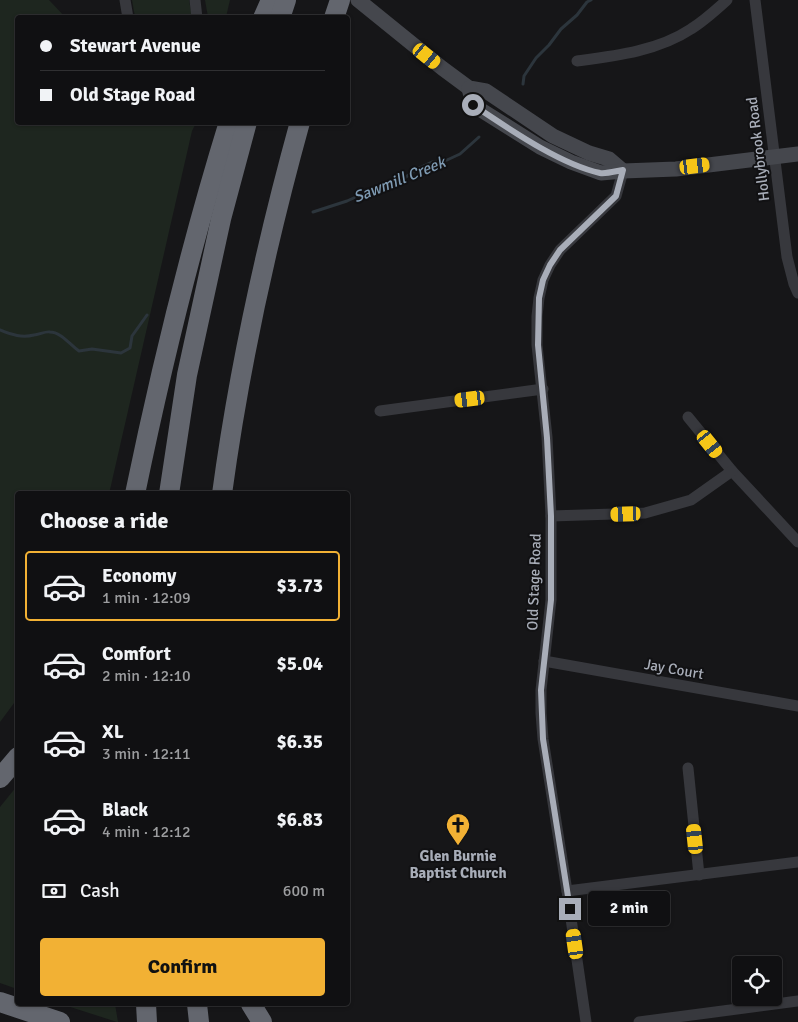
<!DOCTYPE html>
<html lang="en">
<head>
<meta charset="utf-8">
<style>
  :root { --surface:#101012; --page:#1e1e20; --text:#f1f3f6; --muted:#9c9d9f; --line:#303032; --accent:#f2b134 }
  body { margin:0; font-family:Signika,sans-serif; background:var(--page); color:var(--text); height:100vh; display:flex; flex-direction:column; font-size:19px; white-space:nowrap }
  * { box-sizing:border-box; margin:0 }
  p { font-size:16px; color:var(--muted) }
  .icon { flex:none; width:28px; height:28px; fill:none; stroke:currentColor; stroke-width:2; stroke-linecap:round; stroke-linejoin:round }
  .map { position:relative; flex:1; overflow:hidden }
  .side { position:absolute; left:15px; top:491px; width:335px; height:515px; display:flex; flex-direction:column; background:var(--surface); border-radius:5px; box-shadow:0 1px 4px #0004,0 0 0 1px var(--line) }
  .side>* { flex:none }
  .guide { position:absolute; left:15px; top:15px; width:335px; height:110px; border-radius:5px; box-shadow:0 1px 4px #0004,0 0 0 1px var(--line); display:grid; align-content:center; height:110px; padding:0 25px; background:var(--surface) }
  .tools { position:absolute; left:732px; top:956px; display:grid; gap:10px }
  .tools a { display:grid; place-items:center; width:50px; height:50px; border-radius:5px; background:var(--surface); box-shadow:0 1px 4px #0004,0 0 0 1px var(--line); font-size:25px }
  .end { position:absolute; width:22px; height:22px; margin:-11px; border:6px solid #a8adb8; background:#111; box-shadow:0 0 0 2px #111 }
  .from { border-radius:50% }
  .bubble { position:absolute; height:35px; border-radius:5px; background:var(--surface); box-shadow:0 1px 4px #0004,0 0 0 1px var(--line); font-size:16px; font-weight:700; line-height:35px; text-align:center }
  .car { position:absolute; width:15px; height:30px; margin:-15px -8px; border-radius:6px; box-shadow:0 0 4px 1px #0007; background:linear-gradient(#f5c518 24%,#345 0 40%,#f5c518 0 76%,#345 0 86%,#f5c518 0) }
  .guide b { display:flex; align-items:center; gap:18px; height:48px; font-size:19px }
  .guide b+b { border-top:1px solid var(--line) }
  .guide i { width:12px; height:12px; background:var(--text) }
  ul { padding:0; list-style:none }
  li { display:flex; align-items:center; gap:15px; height:70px; margin:0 10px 8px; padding:0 15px; border:2px solid transparent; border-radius:5px }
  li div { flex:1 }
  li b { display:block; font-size:19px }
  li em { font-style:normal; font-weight:700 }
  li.selected { border-color:var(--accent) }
  li>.icon { width:45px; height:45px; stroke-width:1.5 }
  h2 { padding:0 25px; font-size:22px; line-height:60px }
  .pay { display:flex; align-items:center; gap:12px; height:55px; padding:0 25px; font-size:19px }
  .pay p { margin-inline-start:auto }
  .cta { display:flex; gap:10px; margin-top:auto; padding:10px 25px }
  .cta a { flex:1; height:58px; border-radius:5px; background:var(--accent); color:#111; font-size:20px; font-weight:700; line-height:58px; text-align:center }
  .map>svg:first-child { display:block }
</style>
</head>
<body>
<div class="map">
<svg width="798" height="1022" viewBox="0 0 798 1022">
  <rect width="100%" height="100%" fill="#161618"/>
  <g fill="#1e261f">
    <polygon points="0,0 49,0 65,17 18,18 18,122 196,123 192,131 109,494 18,494 17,699 0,722"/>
    <polygon points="132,0 189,0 192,17 135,17"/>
    <polygon points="205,0 230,0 226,17 208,17"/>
    <polygon points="17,786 17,989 0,983 0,807"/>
    <polygon points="61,1004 115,1004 118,1022 117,1022"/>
  </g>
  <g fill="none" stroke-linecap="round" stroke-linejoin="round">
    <g stroke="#2c353c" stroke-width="3">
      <polyline points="523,84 524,76 536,58 549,45 561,29 577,15 587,2 591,0"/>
      <polyline points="313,212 347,201 378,187 399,182 417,169 432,162 447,160 460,154 479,137"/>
      <path d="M0,330C12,335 22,338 34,335C39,335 45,331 50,332C61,332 70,345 79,351L92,349L121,353L130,348L132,336L147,315"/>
    </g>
    <g stroke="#37383d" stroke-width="11">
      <polyline points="125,0 128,18"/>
      <polyline points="195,0 197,18"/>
      <polyline points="755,0 787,257 794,284 798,293"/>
      <path d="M577,61C615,56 658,51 691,29C704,21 716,10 727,0"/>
      <polyline points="380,411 543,389"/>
      <polyline points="688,417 732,471 798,542"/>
      <polyline points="551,516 645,513 691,500 732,471"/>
      <polyline points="544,661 798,706"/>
      <polyline points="688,768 699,875"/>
      <polyline points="567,891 798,862"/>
      <polyline points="586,1022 567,891 543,739 541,713 541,690 551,600 551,516 547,437 537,345 537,316 539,298 543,280 550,265 560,250 616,196 623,171"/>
      <polyline points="639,1022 798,1001"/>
    </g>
    <g stroke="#45474d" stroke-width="15">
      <polyline points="358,0 442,68 469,88 486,91 553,136 589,153 609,159 623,171"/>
      <polyline points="469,88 473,105 540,147 571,162 601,173 623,171 676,169 798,154"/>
    </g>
    <g stroke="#63666e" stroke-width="20">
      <polyline points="263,18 271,0"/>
      <polyline points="280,18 286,0"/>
      <polyline points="334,18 340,0"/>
      <path d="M135,494C161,368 191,245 229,122"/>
      <polyline points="169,494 187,375 221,219 247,122"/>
      <path d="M222,494C239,368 266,245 300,122"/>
      <polyline points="0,778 18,757"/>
      <polyline points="0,1002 60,1022"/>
      <polyline points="146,1004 147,1022"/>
      <polyline points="197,1004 199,1022"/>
      <polyline points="251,1004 262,1022"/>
    </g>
  </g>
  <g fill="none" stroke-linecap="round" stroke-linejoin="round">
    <path stroke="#a8adb8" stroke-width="6" d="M473,105C508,128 559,164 600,173C607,174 616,171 623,170L616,196L560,250L550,265L543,280L539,298L538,345L547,438L551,516V600L541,690L543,739L570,909"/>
  </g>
  <defs>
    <g id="church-pin" transform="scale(1.25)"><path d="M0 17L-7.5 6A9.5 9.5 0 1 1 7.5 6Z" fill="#f2b134" stroke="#111113"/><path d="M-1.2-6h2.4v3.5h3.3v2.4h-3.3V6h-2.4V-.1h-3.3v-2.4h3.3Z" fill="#111"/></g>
  </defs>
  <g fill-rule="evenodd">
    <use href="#church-pin" x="458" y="825"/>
  </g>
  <g text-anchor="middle" stroke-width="4" stroke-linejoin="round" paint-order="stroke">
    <g font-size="15" fill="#a8adb8" stroke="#111113">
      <text transform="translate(758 149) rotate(-97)" y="5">Hollybrook Road</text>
      <text transform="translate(534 582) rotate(-88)" y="5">Old Stage Road</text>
      <text transform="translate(674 669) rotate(10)" y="5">Jay Court</text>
    </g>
    <g font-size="15" font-weight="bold" fill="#a8adb8" stroke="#111113">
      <text x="458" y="861">Glen Burnie<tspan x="458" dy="17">Baptist Church</tspan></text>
    </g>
    <g font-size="16" font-style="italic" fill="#7f9bb3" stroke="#111113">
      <text transform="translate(399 179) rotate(-22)" y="6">Sawmill Creek</text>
    </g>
  </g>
</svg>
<div class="tools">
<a><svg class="icon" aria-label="locate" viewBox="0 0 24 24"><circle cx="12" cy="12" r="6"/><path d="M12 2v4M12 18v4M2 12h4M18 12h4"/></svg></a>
</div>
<i class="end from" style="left:473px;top:105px"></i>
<i class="end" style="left:570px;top:909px"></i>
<div class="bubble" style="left:588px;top:891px;width:82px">2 min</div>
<i class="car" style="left:427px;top:56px;rotate:129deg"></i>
<i class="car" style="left:695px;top:166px;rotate:83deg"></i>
<i class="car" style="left:470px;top:399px;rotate:263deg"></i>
<i class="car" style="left:710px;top:444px;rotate:141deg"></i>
<i class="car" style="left:626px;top:514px;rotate:268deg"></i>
<i class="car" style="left:695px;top:839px;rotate:354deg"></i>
<i class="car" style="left:575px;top:944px;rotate:352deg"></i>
<div class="guide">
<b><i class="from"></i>Stewart Avenue</b>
<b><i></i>Old Stage Road</b>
</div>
<section class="side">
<h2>Choose a ride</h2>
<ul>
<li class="selected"><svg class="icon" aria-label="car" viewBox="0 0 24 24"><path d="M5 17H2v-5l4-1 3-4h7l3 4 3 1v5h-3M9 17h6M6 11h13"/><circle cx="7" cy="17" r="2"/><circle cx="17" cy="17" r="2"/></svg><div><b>Economy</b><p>1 min · 12:09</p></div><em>$3.73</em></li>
<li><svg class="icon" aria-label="car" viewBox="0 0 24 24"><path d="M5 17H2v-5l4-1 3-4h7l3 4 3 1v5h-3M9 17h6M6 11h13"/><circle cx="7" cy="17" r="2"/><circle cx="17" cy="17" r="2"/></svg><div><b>Comfort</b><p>2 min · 12:10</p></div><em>$5.04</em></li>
<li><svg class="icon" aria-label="car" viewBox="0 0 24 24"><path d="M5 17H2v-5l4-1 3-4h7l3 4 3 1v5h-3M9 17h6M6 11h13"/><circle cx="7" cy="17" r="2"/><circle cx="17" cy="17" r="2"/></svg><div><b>XL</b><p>3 min · 12:11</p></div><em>$6.35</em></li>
<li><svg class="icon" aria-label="car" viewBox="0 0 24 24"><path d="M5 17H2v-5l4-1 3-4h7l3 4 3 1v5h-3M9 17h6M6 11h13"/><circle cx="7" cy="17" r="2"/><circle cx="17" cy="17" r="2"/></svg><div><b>Black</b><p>4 min · 12:12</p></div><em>$6.83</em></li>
</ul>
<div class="pay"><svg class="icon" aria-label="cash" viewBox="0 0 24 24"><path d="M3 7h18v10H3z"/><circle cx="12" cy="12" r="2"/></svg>Cash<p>600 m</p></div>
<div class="cta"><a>Confirm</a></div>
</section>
</div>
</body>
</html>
